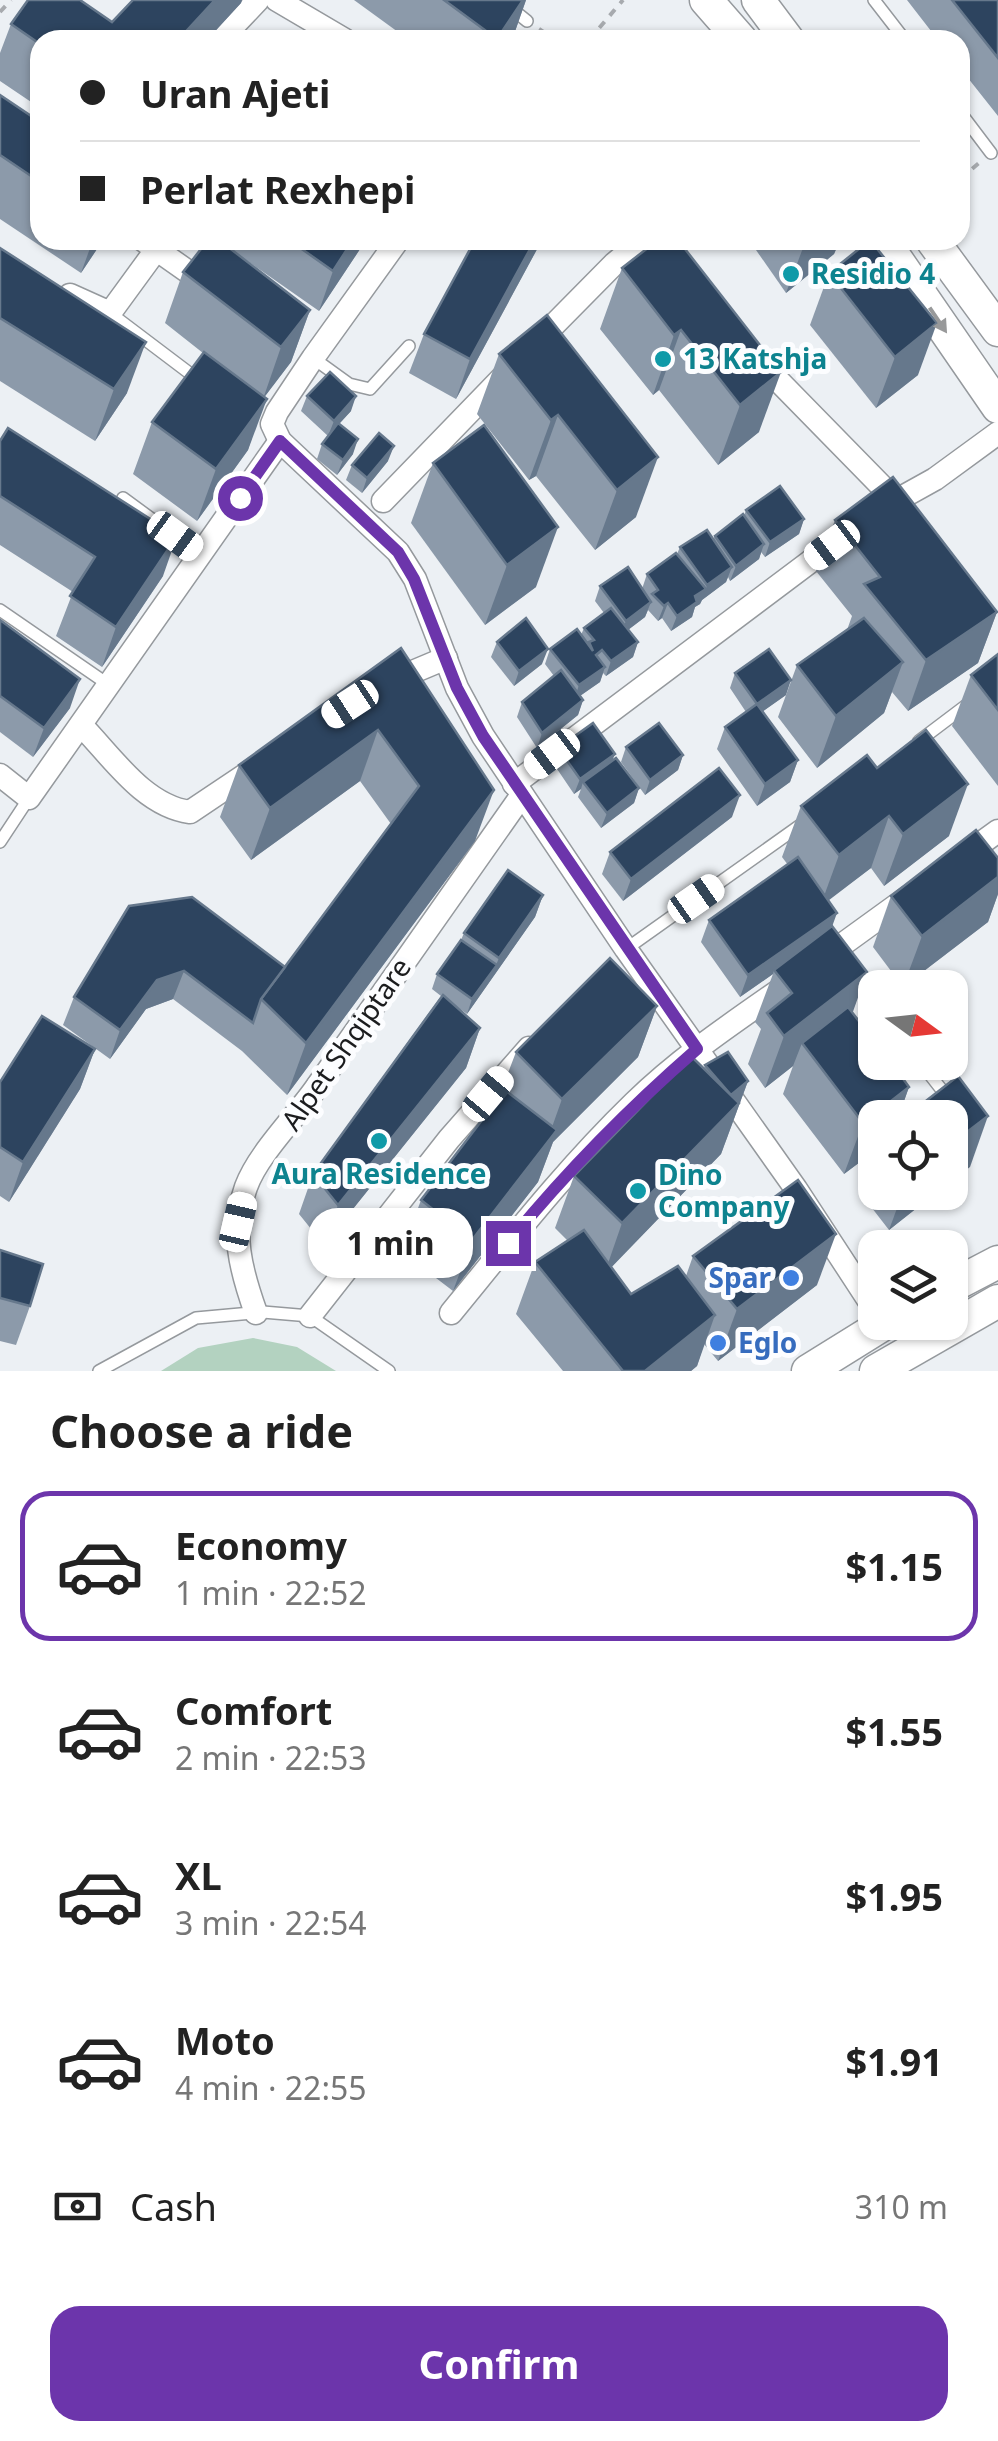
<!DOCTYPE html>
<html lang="en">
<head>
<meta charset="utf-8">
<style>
  :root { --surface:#fff; --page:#f6f6f6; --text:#222; --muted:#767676; --line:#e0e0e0; --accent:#6c35ab }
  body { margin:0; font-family:"Noto Sans",sans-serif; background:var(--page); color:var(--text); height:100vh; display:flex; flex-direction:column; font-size:38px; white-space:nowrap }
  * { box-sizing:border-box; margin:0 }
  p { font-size:32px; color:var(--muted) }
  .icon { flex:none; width:55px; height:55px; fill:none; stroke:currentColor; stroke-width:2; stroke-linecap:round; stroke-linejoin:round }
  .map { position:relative; height:1371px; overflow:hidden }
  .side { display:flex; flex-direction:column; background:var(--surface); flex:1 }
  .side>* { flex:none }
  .guide { position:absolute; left:30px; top:30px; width:940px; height:220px; border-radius:30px; box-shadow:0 2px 8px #0004; display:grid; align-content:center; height:220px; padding:0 50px; background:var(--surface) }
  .needle { width:65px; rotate:105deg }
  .fabs { position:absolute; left:858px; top:970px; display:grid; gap:20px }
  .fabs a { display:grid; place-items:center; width:110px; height:110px; border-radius:20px; background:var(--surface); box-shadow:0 2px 8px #0004; font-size:50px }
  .end { position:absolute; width:45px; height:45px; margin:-22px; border:12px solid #6c35ab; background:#fff; box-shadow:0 0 0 5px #fff }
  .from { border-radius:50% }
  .bubble { position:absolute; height:70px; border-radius:30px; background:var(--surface); box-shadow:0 2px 8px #0004; font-size:32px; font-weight:700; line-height:70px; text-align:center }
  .car { position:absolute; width:30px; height:60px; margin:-30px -15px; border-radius:12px; box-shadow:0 0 8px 2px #0007; background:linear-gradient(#fff 24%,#345 0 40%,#fff 0 76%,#345 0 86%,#fff 0) }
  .guide b { display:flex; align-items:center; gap:35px; height:95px; font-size:38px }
  .guide b+b { border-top:2px solid var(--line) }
  .guide i { width:25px; height:25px; background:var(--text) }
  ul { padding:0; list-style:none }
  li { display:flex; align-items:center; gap:30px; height:150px; margin:0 20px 15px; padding:0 30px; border:5px solid transparent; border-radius:30px }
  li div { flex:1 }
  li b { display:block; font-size:38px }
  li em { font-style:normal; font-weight:700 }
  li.active { border-color:var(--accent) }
  li>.icon { width:90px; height:90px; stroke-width:1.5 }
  h2 { padding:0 50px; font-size:45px; line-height:120px }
  .pay { display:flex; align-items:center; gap:25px; height:110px; padding:0 50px; font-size:38px }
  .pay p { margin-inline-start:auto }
  .cta { display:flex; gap:20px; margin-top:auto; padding:20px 50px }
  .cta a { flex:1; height:115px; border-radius:30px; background:var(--accent); color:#fff; font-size:40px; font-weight:700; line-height:115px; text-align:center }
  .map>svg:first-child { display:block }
</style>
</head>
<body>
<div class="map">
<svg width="998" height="1371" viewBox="0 0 998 1371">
  <rect width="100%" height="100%" fill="#ecf0f4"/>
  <polygon fill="#b3d2c0" points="253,1338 297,1347 336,1371 161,1371 198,1348"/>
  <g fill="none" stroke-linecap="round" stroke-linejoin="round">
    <g stroke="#95999d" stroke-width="14">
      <g id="service">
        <polyline points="501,0 527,21"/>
        <polyline points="874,0 905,40"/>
        <polyline points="960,112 991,153"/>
        <polyline points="110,313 188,372"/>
        <polyline points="313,358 349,384 370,389 409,346"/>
        <polyline points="123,498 201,555"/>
        <polyline points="0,610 109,685"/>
        <polyline points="919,741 968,704"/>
        <polyline points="0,842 29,798"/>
        <polyline points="626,949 802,824"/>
        <polyline points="855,977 875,1003"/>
        <polyline points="920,1062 945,1094"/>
        <polyline points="99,1371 196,1318 263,1312 310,1316 389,1371"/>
      </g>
    </g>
    <g stroke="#95999d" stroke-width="25">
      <g id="minor">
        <polyline points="277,0 345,40"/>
        <polyline points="220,40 258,0"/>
        <polyline points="143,240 207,285"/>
        <polyline points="398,240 313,358 277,412 272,424 280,441 398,552 415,579 457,688 483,736 626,949 796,1189 875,1310"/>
        <polyline points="643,240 673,268"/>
        <polyline points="70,295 110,313 156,250"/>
        <polyline points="534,345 614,264 643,240"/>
        <polyline points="759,361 901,506"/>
        <polyline points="383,501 505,375"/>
        <polyline points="881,509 935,479 998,433"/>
        <polyline points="389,682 446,658"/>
        <path d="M81,725C112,757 144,806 190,812L257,767"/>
        <polyline points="0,775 29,798 280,441"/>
        <polyline points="514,784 847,534"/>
        <polyline points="962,857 998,831"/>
        <polyline points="821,960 908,897"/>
        <path d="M256,1313C241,1271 230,1232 246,1187C258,1154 295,1118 316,1088C385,991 453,893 522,795"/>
        <path d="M451,1313C510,1241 567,1168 634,1103C680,1058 734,1022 787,985"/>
        <polyline points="310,1316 449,1139 529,1048"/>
      </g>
    </g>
    <g stroke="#95999d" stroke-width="35">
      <g id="secondary">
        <polyline points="706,0 741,40"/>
        <polyline points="758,0 788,40"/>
        <polyline points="883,240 998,407"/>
        <polyline points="932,240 998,330"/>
        <polyline points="950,1287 998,1262"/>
        <polyline points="808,1371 887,1322"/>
        <polyline points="876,1371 998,1301"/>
      </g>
    </g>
    <g stroke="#a7aaae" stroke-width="4" stroke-dasharray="8 8" stroke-linecap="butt">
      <polyline points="0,12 11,0"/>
      <polyline points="539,29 556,40"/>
      <polyline points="589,40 623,0"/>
      <polyline points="960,179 979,163"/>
    </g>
    <use href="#service" stroke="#fff" stroke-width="11"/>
    <use href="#minor" stroke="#fff" stroke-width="22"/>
    <use href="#secondary" stroke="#fff" stroke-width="32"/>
  </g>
  <g fill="#8c9aaa">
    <polygon points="133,0 242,0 241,3 207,40 40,40 40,108 0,81 0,53 11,24 112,22"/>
    <polygon points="354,0 526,0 512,40 409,40"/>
    <polygon points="907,0 998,0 998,116 960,68 960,40 938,40"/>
    <polygon points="0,95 40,122 40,240 103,240 81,273 0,219"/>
    <polygon points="208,240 366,240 319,311 226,246 310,310 291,362 264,397 248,450 197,521 133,474 152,422 203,353 165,323 183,272"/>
    <polygon points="542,240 456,399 409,373 424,334"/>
    <polygon points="658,240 759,432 718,465 659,390 653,395 600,329 622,268"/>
    <polygon points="749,240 840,240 834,254 786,293"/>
    <polygon points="0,248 127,393 95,441 0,381"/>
    <polygon points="829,273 918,375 876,408 810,325"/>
    <polygon points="547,315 636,517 595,550 536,476 529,480 477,414 499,354"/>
    <polygon points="307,396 351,411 339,424 353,454 337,475 317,459 322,444 328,436 301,411"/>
    <polygon points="0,441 163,576 102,667 56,636 73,592 0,545"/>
    <polygon points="388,461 362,493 346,480 352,465"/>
    <polygon points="433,463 536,587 485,625 411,523"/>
    <polygon points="746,510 804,519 799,534 765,557 761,552 759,559 730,581 728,577 726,582 702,600 700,604 695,607 692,617 671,631 662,618 658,621 648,610 645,617 628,630 638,642 633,657 606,676 603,673 600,682 580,696 583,700 578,715 537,748 517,717 522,702 554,676 545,664 550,649 581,635 584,628 604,613 595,601 600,586 642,589 647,574 677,554 680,547 713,539 715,536 744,516"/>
    <polygon points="835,520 997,612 978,663 908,711 892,692 884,713 817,768 778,717 797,665 847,630 852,616 816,571"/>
    <polygon points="0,620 70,708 33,757 0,732"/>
    <polygon points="497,642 542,664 514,686 491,657"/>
    <polygon points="401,648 475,841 287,1095 242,1051 173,999 146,1009 110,1059 63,1025 74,997 129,906 285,967 391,824 360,781 251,860 220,817 239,765"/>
    <polygon points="998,654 998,786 952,726 971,675"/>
    <polygon points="735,673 786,695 763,711 798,760 790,782 757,806 717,749 725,727 746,712 730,688"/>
    <polygon points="626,747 683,755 678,770 645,795 621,762"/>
    <polygon points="558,748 613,760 639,788 634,803 601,828 578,797 581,789 574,794 553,763"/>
    <polygon points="877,768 949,836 884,886 871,868 828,900 832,926 852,1013 909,1087 898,1118 875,1118 875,1192 937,1192 889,1230 858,1190 872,1153 844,1174 783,1094 793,1066 765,1088 748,1064 761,1029 755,1022 773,974 740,997 701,942 709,920 788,865 782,857 801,806"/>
    <polygon points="732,817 623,901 602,874 610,852"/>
    <polygon points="998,858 998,894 988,922 903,987 873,947 891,896"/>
    <polygon points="543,895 535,917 467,1014 456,1006 480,1028 466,1068 324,1245 299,1214 313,1174 441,996 432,989 437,974 461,940 464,933"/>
    <polygon points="657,1006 638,1057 553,1142 538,1182 453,1291 402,1252 421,1200 498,1099 516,1052"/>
    <polygon points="95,1049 80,1089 9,1202 0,1196 0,1082"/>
    <polygon points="705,1065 748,1081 721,1154 611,1267 631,1294 686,1276 693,1256 817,1285 718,1361 704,1344 697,1366 691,1371 563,1371 516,1314 535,1262 568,1241 555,1228 574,1176 704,1068"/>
    <polygon points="0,1250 30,1306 16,1345 0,1341"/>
  </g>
  <g fill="#66788c">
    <polygon points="215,0 242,0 241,3 207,40 178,40"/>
    <polygon points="523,0 526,0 512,40 497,40"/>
    <polygon points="93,240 103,240 81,273"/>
    <polygon points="353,240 366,240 319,311 333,271"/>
    <polygon points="535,240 542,240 456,399 470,359"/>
    <polygon points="806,240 840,240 834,254 786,293"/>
    <polygon points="310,310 291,362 263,399 281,347"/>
    <polygon points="937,323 918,375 876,408 895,357"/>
    <polygon points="681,330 659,390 653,395 674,335"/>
    <polygon points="146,342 127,393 95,441 114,389"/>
    <polygon points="781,372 759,432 718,465 740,405"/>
    <polygon points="356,396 351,411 328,436 334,421"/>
    <polygon points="267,399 248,450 197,521 216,469"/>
    <polygon points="558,415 536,476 529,480 551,420"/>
    <polygon points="358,439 353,454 337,475 343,460"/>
    <polygon points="394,446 388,461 362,493 367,478"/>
    <polygon points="658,457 636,517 595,550 617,490"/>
    <polygon points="804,519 799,534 765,557 770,542"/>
    <polygon points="558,527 536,587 485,625 507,565"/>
    <polygon points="177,536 163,576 102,667 116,627"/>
    <polygon points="764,544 759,559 730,581 736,566"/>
    <polygon points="732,567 726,582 702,600 700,604 695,607 692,617 671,631 677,616 695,596 706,589 707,585"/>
    <polygon points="651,602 645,617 620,636 626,621"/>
    <polygon points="668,603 662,618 658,621 664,606"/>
    <polygon points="997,612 978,663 908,711 926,660"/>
    <polygon points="638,642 633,657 606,676 611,661"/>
    <polygon points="548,649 542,664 514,686 519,671"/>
    <polygon points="903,662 884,713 817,768 836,716"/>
    <polygon points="605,667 600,682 574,700 579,685"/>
    <polygon points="80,679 70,708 33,757 44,728"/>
    <polygon points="791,680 786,695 752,719 757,704"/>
    <polygon points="583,700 578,715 537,748 542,733"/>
    <polygon points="378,730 360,781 251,860 270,808"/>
    <polygon points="615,754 609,769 583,782 581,789 574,794 580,779"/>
    <polygon points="683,755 678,770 645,795 650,780"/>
    <polygon points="798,760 790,782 757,806 765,784"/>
    <polygon points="968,784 949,836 884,886 903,834"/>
    <polygon points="639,788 634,803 601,828 607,813"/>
    <polygon points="494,790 475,841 287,1095 306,1043"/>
    <polygon points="740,795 732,817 623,901 631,879"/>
    <polygon points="889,816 871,868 820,907 839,855"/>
    <polygon points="998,877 998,894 988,922 903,987 922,936"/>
    <polygon points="543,895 535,917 467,1014 472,999 496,965 499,958"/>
    <polygon points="837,913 829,935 774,970 773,974 740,997 748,975"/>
    <polygon points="184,971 173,999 146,1009 110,1059 120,1030 157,980"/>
    <polygon points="867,972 849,1023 802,1043 793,1066 765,1088 784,1036"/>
    <polygon points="657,1006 638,1057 553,1142 538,1182 453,1291 472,1240 546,1144 562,1099"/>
    <polygon points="480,1028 466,1068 324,1245 338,1205"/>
    <polygon points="95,1049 80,1089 9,1202 23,1162"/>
    <polygon points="748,1081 721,1154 604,1275 622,1223 730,1096"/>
    <polygon points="909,1087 898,1118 875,1118 875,1144 872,1153 844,1174 863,1123"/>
    <polygon points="988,1116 970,1167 950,1182 950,1145"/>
    <polygon points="903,1192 937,1192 889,1230"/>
    <polygon points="836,1234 817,1285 718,1361 737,1309"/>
    <polygon points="715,1315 697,1366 691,1371 645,1371"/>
  </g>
  <g fill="#2d445f" stroke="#66788c" stroke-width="2.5">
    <polygon points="28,0 80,0 112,22 133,0 215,0 178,40 40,40 40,44 11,24"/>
    <polygon points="444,0 523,0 497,39"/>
    <polygon points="952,0 998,0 998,58"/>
    <polygon points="0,95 40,122 40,182 0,155"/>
    <polygon points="208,240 219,240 310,310 281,347 183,272"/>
    <polygon points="289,240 353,240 333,271"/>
    <polygon points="475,240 535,240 470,359 424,334"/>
    <polygon points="658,240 678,240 781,372 740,405 681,330 674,335 622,268"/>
    <polygon points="870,240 937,323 895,357 829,273"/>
    <polygon points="0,248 146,342 114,389 0,318"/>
    <polygon points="547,315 658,457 617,490 558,415 551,420 499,354"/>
    <polygon points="204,352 267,399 216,469 152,422"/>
    <polygon points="330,372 356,396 334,421 307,396"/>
    <polygon points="338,423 358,439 343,460 322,444"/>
    <polygon points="484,425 558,527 507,565 433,463"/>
    <polygon points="8,428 177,536 116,627 70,596 95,557 0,496 0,441"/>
    <polygon points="379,433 394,446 367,478 352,465"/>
    <polygon points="893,477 997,612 926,660 864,584 880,577 835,520"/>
    <polygon points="780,486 804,519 770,542 746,510"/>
    <polygon points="743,514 764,544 736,566 715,536"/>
    <polygon points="707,530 732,567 707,585 680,547"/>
    <polygon points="676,553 706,589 695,596 697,602 677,616 668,603 664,606 652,594 658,590 647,574"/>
    <polygon points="628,567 651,602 626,621 600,586"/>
    <polygon points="611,608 638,642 611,661 602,650 596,655 605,667 579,685 550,649 577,629 593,651 589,642 594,640 584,628"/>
    <polygon points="526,618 548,649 519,671 497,642"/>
    <polygon points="864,618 903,662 836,716 797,665"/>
    <polygon points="0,620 80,679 44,728 0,696"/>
    <polygon points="401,648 494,790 306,1043 261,999 419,786 378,730 270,808 239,765"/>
    <polygon points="769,649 791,680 757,704 735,673"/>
    <polygon points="998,654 998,710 971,675"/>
    <polygon points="561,670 583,700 542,733 522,702"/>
    <polygon points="757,704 798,760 765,784 725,727"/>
    <polygon points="593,723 615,754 580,779 558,748"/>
    <polygon points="659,723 683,755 650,780 626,747"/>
    <polygon points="926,730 968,784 903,834 889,816 839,855 801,806 867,755 877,768"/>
    <polygon points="616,758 639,788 607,813 583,782"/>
    <polygon points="719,768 740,795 631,879 610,852"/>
    <polygon points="976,830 998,858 998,877 922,936 891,896"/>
    <polygon points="798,857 837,913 748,975 709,920"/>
    <polygon points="508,870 543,895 499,958 464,933"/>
    <polygon points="192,897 285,967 261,999 253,1023 184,971 157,980 120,1030 74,997 129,906"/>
    <polygon points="832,926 867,972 784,1036 767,1013 792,993 774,970"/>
    <polygon points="461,940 497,965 472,999 437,974"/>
    <polygon points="610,958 657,1006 562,1099 516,1052"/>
    <polygon points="443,995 480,1028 338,1205 313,1174"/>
    <polygon points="848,1007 875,1042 875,1062 891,1062 909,1087 863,1123 802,1043"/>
    <polygon points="42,1016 95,1049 23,1162 0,1147 0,1082"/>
    <polygon points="728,1052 748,1081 731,1095 705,1065"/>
    <polygon points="691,1056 739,1103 622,1223 574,1176"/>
    <polygon points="958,1076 988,1116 950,1145 950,1118 904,1118"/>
    <polygon points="505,1090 557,1130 472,1240 421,1200"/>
    <polygon points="798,1180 836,1234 737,1309 693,1256"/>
    <polygon points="584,1230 631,1294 678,1266 715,1315 645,1371 623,1371 535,1262"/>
    <polygon points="0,1250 43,1264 30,1306 0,1298"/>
  </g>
  <defs><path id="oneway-solid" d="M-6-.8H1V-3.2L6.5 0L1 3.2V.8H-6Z" transform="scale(2.5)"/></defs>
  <use fill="#98999a" href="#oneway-solid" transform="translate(938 320) rotate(56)"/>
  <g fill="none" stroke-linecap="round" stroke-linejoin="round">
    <path stroke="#6c35ab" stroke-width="12" d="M240,498L280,441L398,552L414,579L457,688L483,736L697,1049C628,1109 566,1172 508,1243"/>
  </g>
  <g fill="#0f9aa8" stroke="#fcfdff" stroke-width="4">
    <circle cx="791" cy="274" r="10"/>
    <circle cx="663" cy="359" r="10"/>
    <circle cx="379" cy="1141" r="10"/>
    <circle cx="638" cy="1191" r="10"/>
  </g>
  <g fill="#3f7fe0" stroke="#fcfdff" stroke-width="4">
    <circle cx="791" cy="1278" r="10"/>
    <circle cx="718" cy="1343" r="10"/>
  </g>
  <g text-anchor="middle" stroke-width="10" stroke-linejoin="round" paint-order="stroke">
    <g font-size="28" font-weight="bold" fill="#0d838f" stroke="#fcfdff" text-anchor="start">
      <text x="811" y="284">Residio 4</text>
      <text x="683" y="369">13 Katshja</text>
      <text x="379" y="1184" text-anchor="middle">Aura Residence</text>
      <text x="658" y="1185">Dino<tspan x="658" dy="32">Company</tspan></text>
    </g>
    <g font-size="28" fill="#1b1c1e" stroke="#fcfdff">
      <text transform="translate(346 1044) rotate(-55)" y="10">Alpet Shqiptare</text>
    </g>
    <g font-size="28" font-weight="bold" fill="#366cbe" stroke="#fcfdff" text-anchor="end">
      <text x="771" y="1288">Spar</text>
      <text x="738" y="1353" text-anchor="start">Eglo</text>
    </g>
  </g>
</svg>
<div class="fabs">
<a><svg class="needle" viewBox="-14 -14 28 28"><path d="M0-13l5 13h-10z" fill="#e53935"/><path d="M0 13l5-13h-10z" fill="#767676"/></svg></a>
<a><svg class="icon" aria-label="locate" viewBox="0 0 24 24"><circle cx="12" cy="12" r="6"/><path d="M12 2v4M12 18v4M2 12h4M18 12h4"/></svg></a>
<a><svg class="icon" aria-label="layers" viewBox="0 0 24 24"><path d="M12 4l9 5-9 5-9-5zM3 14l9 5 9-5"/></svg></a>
</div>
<i class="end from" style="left:240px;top:498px"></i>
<i class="end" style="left:508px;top:1243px"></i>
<div class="bubble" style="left:308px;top:1208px;width:165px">1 min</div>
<i class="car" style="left:175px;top:536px;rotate:126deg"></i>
<i class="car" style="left:832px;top:545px;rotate:233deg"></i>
<i class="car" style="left:350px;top:704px;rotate:237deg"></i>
<i class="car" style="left:552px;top:754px;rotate:233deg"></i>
<i class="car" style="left:696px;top:899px;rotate:55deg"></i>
<i class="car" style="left:488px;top:1094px;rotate:40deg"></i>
<i class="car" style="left:238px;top:1222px;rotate:13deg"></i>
<div class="guide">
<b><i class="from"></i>Uran Ajeti</b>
<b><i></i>Perlat Rexhepi</b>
</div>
</div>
<section class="side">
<h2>Choose a ride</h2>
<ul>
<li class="active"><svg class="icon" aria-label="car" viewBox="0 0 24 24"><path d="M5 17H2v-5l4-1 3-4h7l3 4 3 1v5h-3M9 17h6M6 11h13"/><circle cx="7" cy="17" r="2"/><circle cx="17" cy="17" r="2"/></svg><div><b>Economy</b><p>1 min · 22:52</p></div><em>$1.15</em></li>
<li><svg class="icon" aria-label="car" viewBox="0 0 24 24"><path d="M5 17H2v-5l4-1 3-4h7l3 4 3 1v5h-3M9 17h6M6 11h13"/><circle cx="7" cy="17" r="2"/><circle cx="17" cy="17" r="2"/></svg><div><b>Comfort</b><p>2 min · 22:53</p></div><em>$1.55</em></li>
<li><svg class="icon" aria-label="car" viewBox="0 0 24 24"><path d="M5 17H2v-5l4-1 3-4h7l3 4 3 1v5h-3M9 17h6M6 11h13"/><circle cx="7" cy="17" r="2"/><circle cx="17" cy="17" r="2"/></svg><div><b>XL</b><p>3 min · 22:54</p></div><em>$1.95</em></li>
<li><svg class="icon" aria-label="car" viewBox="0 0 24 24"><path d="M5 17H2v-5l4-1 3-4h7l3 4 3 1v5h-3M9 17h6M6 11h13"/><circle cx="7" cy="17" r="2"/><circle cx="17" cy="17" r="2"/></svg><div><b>Moto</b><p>4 min · 22:55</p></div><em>$1.91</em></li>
</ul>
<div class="pay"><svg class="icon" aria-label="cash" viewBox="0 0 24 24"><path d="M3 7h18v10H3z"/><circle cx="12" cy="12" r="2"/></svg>Cash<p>310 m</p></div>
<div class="cta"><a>Confirm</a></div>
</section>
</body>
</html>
